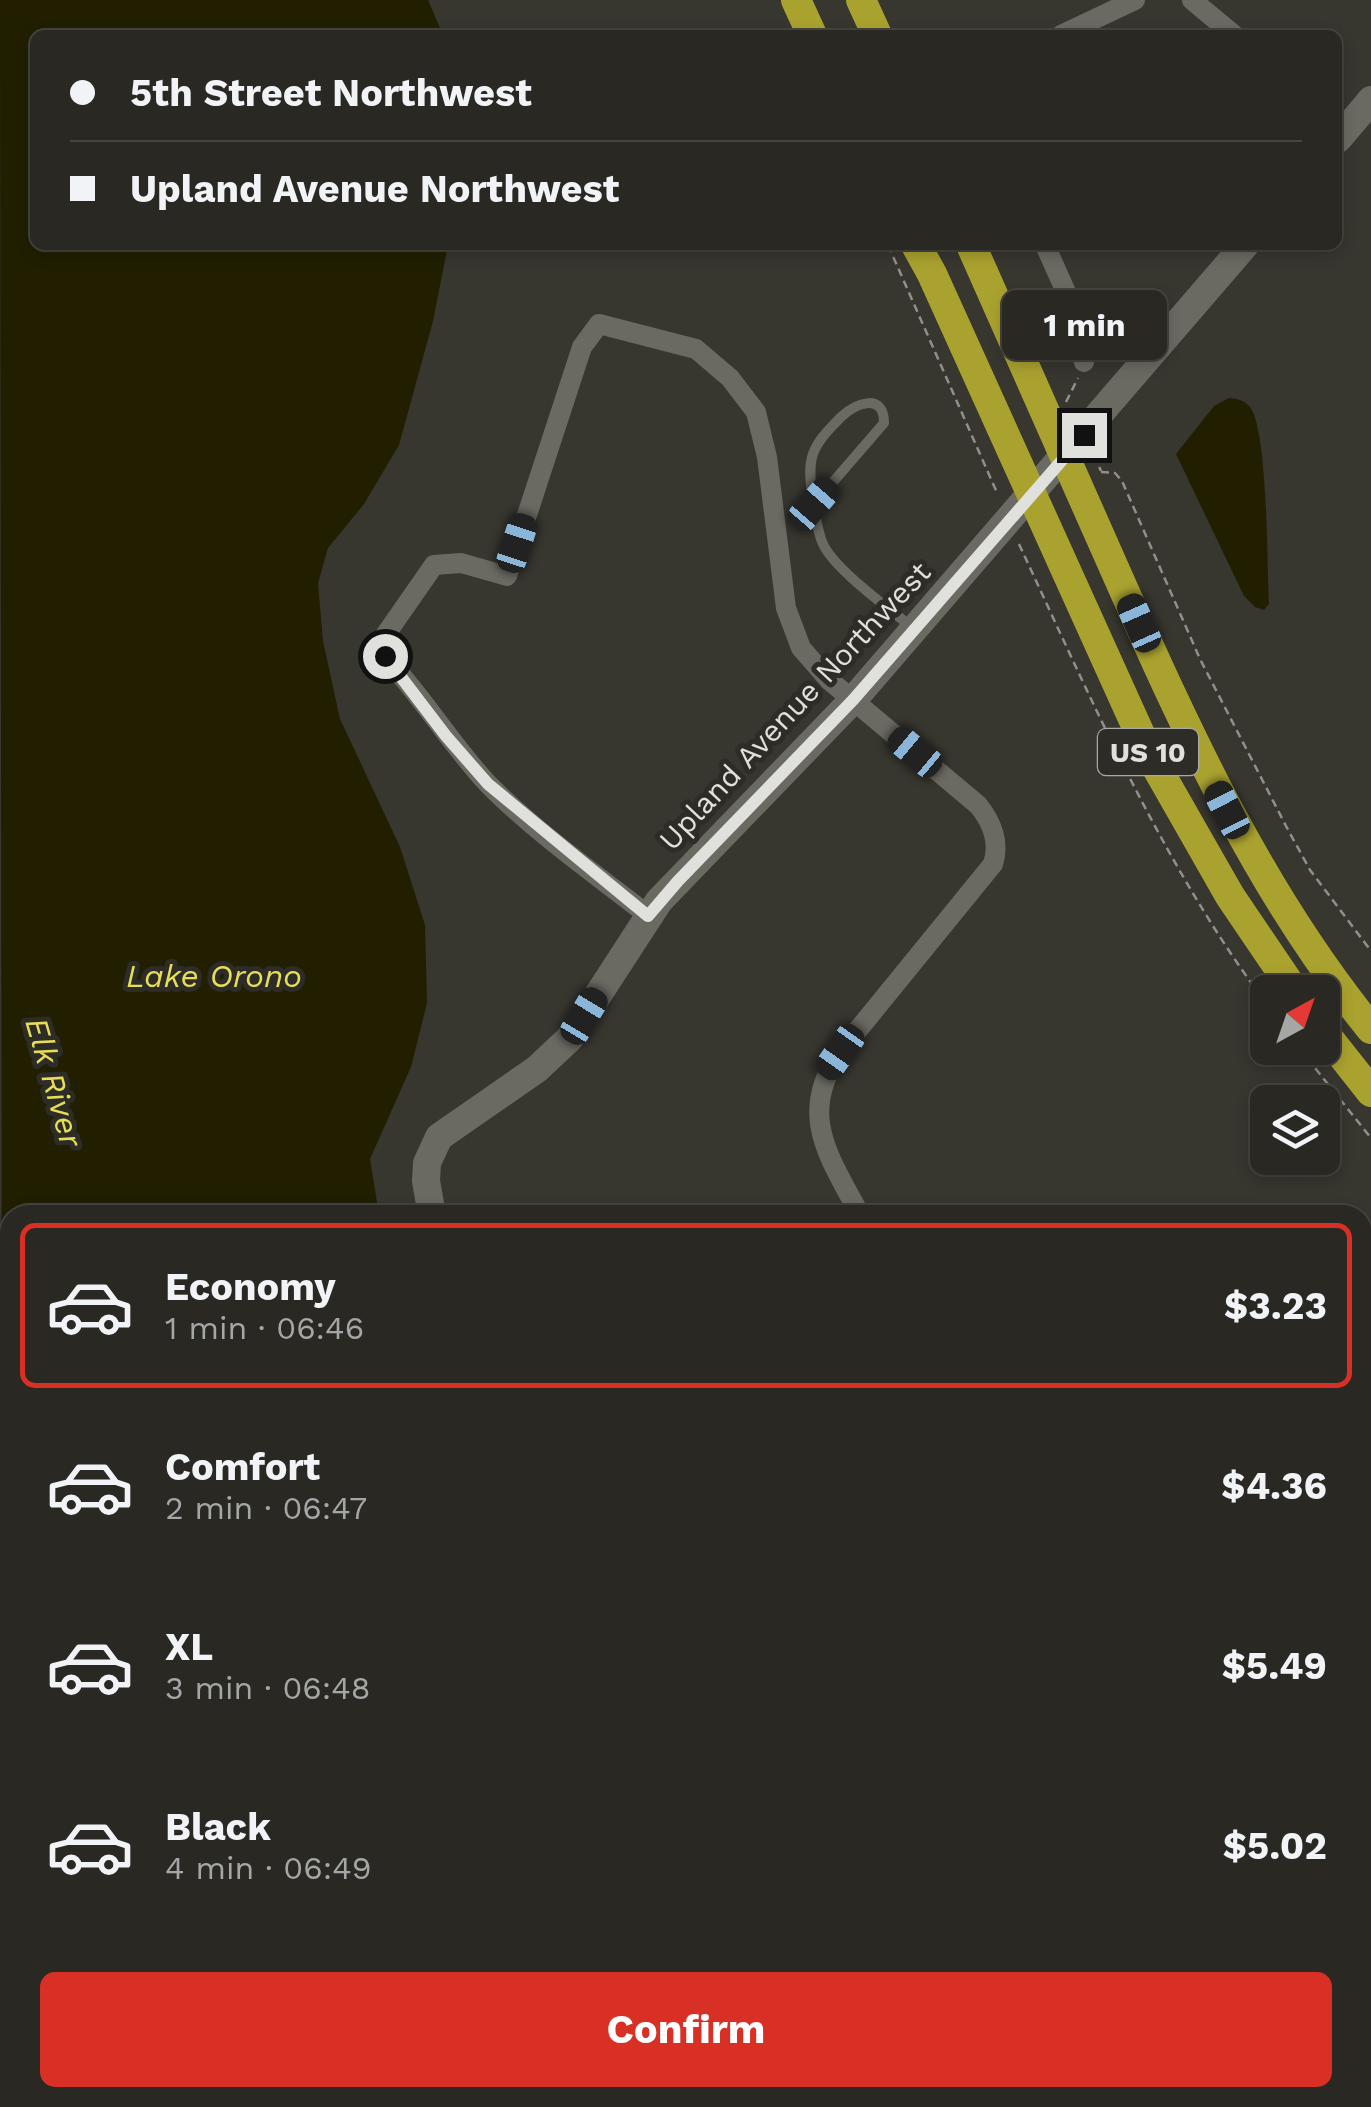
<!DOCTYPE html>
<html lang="en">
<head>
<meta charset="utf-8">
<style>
  :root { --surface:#292823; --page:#31302b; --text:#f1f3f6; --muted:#a5a6a6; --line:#454441; --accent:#d93025 }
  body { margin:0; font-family:"Work Sans",sans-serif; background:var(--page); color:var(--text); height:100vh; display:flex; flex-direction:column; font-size:38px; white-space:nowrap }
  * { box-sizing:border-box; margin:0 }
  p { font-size:32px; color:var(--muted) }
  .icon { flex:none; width:55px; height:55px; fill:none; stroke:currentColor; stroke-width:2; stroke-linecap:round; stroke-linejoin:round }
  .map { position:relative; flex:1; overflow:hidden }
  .panel { position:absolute; left:0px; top:1205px; width:1372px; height:902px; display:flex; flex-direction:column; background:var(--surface); border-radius:30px 30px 0 0; box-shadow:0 5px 15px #0003,0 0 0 2px var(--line) }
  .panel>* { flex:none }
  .top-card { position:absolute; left:30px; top:30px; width:1312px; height:220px; border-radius:15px; box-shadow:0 5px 15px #0003,0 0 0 2px var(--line); display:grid; align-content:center; height:220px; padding:0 40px; background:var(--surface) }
  .needle { width:65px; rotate:40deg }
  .controls { position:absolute; left:1250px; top:975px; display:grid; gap:20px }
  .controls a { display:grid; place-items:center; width:90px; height:90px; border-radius:15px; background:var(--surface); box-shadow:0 5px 15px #0003,0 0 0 2px var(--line); font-size:50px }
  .end { position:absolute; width:45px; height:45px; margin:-22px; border:12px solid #e0e0dc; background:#111; box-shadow:0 0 0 5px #111 }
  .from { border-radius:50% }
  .bubble { position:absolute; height:70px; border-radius:15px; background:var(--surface); box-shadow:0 5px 15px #0003,0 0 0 2px var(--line); font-size:32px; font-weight:700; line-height:70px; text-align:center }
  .car { position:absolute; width:30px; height:60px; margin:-30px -15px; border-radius:12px; box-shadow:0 0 8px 2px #0007; background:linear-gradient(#222 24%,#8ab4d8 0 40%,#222 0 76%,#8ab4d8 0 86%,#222 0) }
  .top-card b { display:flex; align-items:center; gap:35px; height:95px; font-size:38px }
  .top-card b+b { border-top:2px solid var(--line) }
  .top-card i { width:25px; height:25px; background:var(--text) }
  ul { padding:18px 0 0; list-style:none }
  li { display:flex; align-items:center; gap:30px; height:165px; margin:0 20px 15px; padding:0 20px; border:5px solid transparent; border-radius:15px }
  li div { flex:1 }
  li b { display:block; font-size:38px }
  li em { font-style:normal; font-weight:700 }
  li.current { border-color:var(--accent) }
  li>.icon { width:90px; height:90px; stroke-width:1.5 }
  .button { display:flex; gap:20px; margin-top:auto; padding:20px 40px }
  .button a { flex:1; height:115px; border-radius:15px; background:var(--accent); color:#fff; font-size:40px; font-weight:700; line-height:115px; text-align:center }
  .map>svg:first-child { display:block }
</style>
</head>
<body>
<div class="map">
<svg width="1371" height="2107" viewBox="0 0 1371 2107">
  <rect width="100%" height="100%" fill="#37362f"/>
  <polygon fill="#5f5b24" points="0,2041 10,2043 10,2098 424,2098 431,2107 0,2107"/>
  <polygon fill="#76701e" points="10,1608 10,1731 0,1728 0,1612"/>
  <g fill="#211f00">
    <polygon points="0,0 428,0 443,35 35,35 35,245 448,245 433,321 399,445 364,504 328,548 318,583 323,641 340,719 400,847 425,925 427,1003 411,1067 370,1159 379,1215 10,1215 10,1471 2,1472"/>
    <path d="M1229,398C1238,399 1244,400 1250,407C1268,430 1267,569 1269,604L1264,610L1255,607L1244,596L1176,454L1214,406Z"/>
    <polygon points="253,2098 421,2098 431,2107 256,2107"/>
  </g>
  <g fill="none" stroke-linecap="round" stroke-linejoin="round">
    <g stroke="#90908b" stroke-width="2.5" stroke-dasharray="8 5" stroke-linecap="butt">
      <polyline points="888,245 998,495"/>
      <polyline points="1066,402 1078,378"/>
      <polyline points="1094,455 1101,471"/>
      <polyline points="1101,472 1115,473 1122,481 1200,659 1286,826 1310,870 1371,951"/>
      <path d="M1019,544C1092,701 1163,866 1268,1006"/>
      <polyline points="1299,1048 1371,1138"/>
      <polyline points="1362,1261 1371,1251"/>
    </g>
    <g stroke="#6a6a62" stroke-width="10">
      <path d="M814,504L884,423C884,393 857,402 841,417C811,447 806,457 813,499C815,513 817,531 823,544C835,570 890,609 914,629"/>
      <polyline points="1362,1714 1368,1719 1362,1726"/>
    </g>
    <g stroke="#6a6a62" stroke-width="20">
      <polyline points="1192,0 1234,35"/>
      <polyline points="1061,35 1135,0"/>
      <polyline points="1045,245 1074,310 1084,362"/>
      <path d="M649,916C595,874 534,831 487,783C450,743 422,696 385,657L386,634L434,565L461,563L507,576L582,347L599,324L696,349L730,378L756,412L767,457L786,608L801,648L829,680L978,805C992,822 1000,843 993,864L840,1052C797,1115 829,1156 860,1215"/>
      <polyline points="1362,1458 1371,1466"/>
      <polyline points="1362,1637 1371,1626"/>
      <polyline points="1362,1882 1371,1890"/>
    </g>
    <g stroke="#6a6a62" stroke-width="28">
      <polyline points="1338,139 1371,100"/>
      <polyline points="432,1215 426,1181 427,1163 439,1137 537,1069 570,1038 659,901 853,700 1245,245"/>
      <polyline points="0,1533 10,1533"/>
      <polyline points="1362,2084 1371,2099"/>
    </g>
    <g stroke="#aaa22f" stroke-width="30">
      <polyline points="796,0 812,35"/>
      <polyline points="861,0 877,35"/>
      <polyline points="916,245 932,274 1149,754 1230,896 1295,992"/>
      <path d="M971,245C1020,356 1070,468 1119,579C1189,737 1261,894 1371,1029"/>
      <polyline points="1322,1030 1371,1092"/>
    </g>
  </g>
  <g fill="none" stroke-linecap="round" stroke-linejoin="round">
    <polyline stroke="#e0e0dc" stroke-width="12" points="385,656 446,736 488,784 648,916 678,881 853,700 1084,435"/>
  </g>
  <g text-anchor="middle" stroke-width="10" stroke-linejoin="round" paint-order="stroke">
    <rect fill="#2d2c26" stroke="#aaaaa5" stroke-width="2.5" x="1098" y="729" width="100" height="46" rx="8"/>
    <g font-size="28" font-weight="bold" fill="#e0e0dc">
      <text x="1148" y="762">US 10</text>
    </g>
    <g font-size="30" fill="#e0e0dc" stroke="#2d2c26">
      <text transform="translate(795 706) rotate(-47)" y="10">Upland Avenue Northwest</text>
    </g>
    <g font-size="32" font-style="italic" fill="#e7de54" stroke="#2d2c26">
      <text x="214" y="987">Lake Orono</text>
      <text transform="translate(54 1082) rotate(74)" y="11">Elk River</text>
    </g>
  </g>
</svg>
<div class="controls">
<a><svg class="needle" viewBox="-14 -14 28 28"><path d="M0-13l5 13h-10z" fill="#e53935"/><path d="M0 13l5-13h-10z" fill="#a5a6a6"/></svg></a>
<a><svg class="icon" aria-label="layers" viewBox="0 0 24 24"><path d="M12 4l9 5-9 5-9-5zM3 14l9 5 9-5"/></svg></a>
</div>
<i class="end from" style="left:385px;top:656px"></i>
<i class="end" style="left:1084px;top:435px"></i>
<div class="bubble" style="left:1002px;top:290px;width:165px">1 min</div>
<i class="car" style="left:814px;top:504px;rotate:41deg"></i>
<i class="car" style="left:517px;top:543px;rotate:18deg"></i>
<i class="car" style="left:1139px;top:623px;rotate:336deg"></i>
<i class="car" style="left:915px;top:752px;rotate:310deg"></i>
<i class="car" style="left:1227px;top:810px;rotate:333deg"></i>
<i class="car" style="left:584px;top:1016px;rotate:31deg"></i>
<i class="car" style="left:840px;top:1052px;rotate:215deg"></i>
<div class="top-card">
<b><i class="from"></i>5th Street Northwest</b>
<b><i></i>Upland Avenue Northwest</b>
</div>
<section class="panel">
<ul>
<li class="current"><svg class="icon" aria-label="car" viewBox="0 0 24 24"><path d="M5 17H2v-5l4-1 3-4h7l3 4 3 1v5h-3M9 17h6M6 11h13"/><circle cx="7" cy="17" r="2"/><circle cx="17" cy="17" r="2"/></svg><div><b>Economy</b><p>1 min · 06:46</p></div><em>$3.23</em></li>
<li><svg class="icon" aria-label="car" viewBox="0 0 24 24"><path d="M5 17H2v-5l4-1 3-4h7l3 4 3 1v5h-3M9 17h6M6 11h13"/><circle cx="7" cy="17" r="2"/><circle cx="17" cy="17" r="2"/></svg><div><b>Comfort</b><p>2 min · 06:47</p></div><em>$4.36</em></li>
<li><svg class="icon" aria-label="car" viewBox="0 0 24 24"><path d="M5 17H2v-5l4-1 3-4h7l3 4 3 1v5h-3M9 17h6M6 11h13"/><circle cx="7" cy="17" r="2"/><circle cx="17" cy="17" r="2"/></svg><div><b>XL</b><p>3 min · 06:48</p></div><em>$5.49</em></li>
<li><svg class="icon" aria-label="car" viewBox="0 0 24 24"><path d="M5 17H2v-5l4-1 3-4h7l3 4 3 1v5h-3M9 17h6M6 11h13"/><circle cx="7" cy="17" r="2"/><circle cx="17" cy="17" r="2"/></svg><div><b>Black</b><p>4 min · 06:49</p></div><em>$5.02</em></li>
</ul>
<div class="button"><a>Confirm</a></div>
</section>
</div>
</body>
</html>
